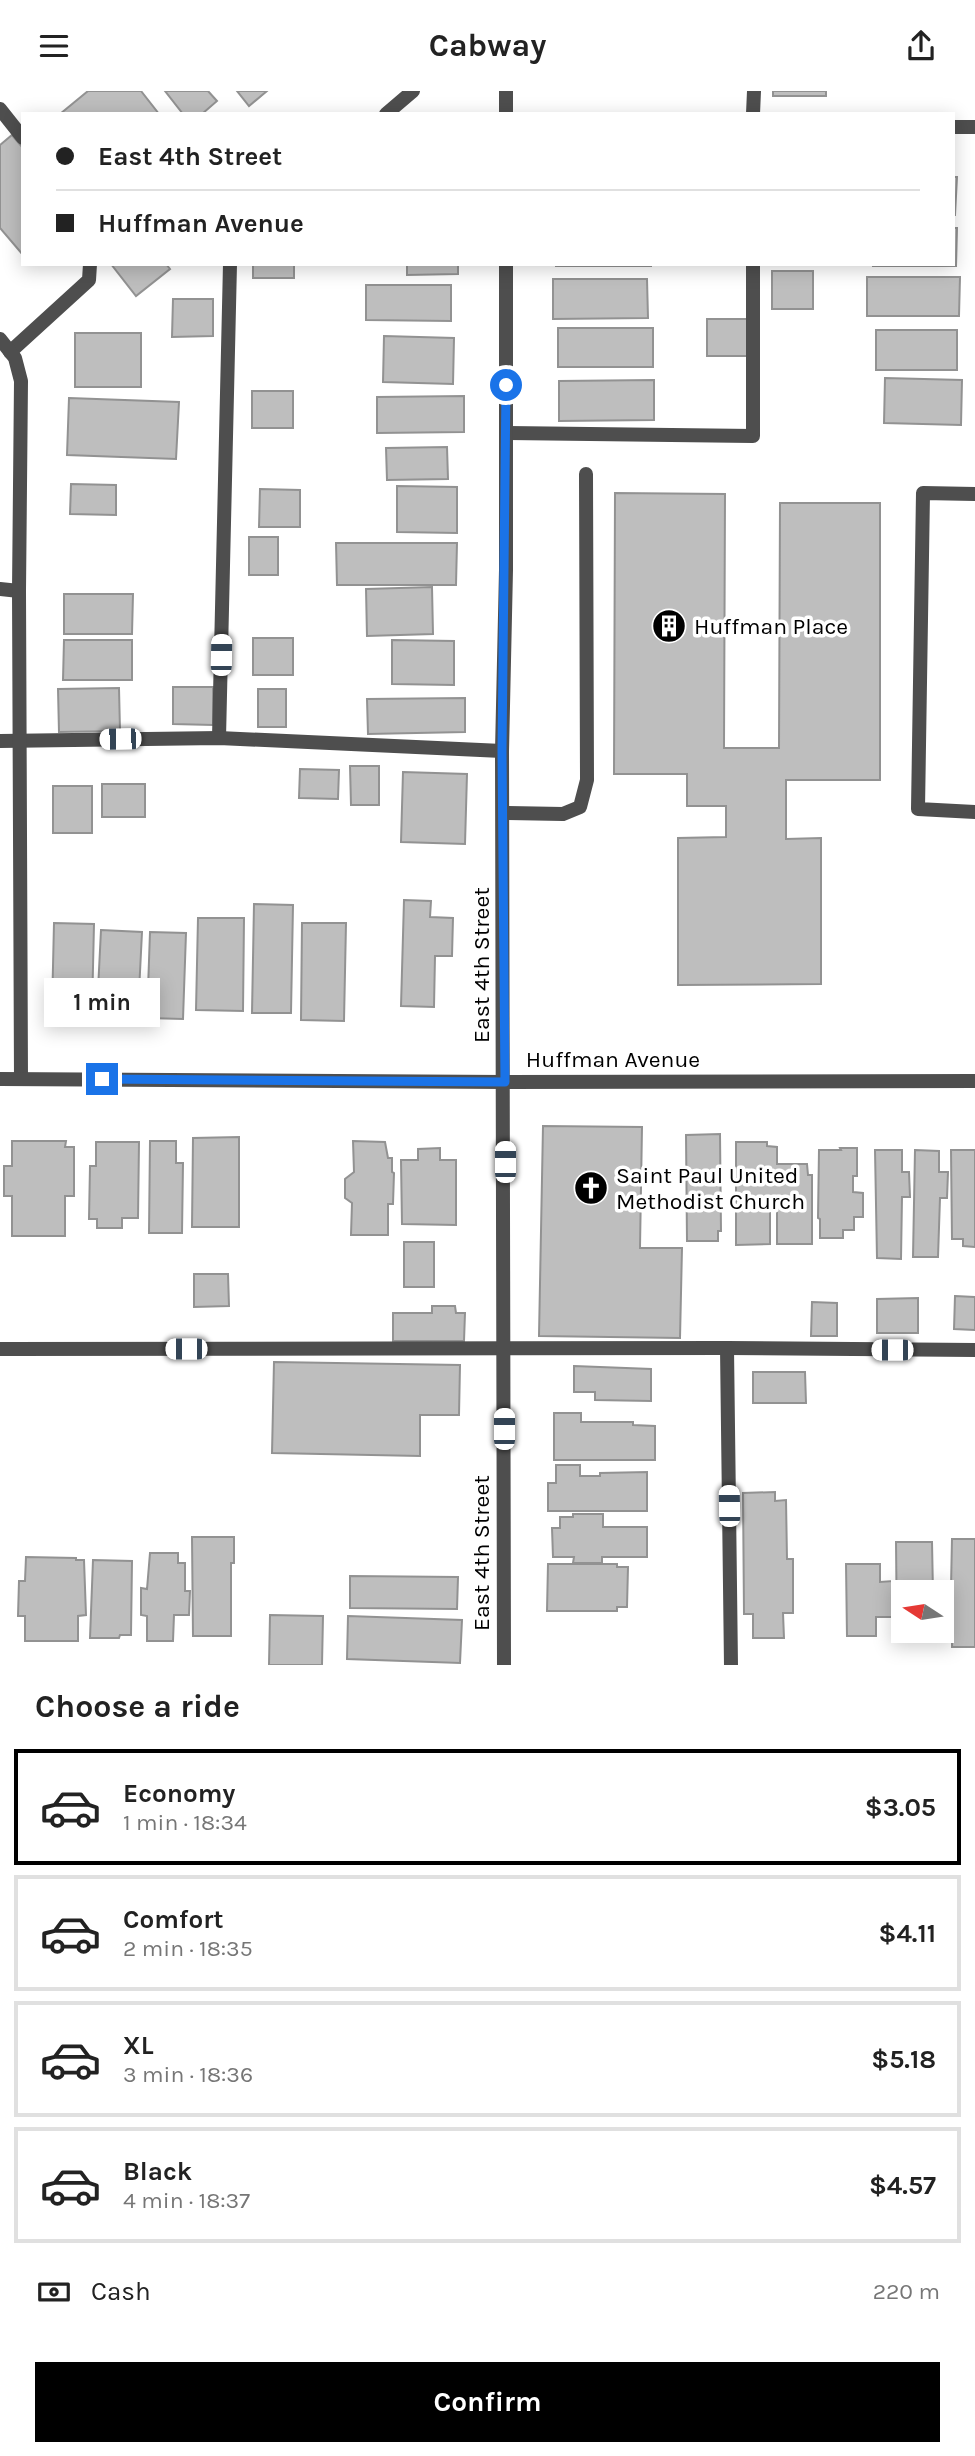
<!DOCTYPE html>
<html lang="en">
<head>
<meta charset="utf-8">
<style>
  :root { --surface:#fff; --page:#f2f2f2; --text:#222; --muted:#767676; --line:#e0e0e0; --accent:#000 }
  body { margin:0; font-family:Karla,sans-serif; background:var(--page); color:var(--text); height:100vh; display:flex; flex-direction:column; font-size:26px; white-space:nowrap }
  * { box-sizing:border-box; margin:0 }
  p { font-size:23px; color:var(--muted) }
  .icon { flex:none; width:38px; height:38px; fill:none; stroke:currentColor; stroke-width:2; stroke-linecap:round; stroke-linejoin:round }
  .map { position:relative; height:1574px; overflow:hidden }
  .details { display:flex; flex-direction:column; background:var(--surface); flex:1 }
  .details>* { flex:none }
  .banner { position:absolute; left:21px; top:21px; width:934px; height:154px; border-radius:0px; box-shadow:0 4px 18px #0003; display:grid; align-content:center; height:154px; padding:0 35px; background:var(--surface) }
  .needle { width:46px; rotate:282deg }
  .controls { position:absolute; left:891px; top:1489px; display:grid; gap:14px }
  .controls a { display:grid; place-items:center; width:63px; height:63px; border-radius:0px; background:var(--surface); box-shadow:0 4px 18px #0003; font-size:35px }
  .end { position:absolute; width:32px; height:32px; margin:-16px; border:9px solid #1a73e8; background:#fff; box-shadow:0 0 0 4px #fff }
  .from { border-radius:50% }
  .bubble { position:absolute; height:49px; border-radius:0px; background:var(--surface); box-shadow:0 4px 18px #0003; font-size:23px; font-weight:700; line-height:49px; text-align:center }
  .car { position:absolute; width:21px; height:42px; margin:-21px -10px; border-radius:9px; box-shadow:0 0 5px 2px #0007; background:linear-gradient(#fff 24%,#345 0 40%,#fff 0 76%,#345 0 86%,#fff 0) }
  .banner b { display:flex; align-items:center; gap:24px; height:66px; font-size:26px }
  .banner b+b { border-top:2px solid var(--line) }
  .banner i { width:18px; height:18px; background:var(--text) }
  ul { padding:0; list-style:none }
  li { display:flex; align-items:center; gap:21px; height:116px; margin:0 14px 10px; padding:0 21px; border:4px solid var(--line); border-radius:0px }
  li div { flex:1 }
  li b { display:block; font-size:26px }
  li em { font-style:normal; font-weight:700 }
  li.selected { border-color:var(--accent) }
  li>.icon { width:63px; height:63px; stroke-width:1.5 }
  h2 { padding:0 35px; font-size:32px; line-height:84px }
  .pay { display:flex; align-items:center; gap:18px; height:77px; padding:0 35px; font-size:26px }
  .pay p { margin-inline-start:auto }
  .button { display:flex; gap:14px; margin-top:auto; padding:14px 35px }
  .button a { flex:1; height:80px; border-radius:0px; background:var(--accent); color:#fff; font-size:28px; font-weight:700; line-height:80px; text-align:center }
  header { display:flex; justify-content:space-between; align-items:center; height:91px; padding:0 35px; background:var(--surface); font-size:32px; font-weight:700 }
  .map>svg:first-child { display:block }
</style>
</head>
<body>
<header><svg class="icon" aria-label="menu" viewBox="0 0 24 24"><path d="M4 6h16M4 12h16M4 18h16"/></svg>Cabway<svg class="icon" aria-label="share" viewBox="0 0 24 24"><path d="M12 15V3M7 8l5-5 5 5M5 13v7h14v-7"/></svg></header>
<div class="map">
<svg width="975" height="1574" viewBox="0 0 975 1574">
  <rect width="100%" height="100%" fill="#fff"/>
  <g fill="#bebebe" stroke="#929292" stroke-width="2">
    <polygon points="88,0 141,0 159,23 60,23"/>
    <polygon points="165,0 208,0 217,10 202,23 183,23"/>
    <polygon points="237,0 267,0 249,15"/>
    <rect x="773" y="0" width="53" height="5"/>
    <polygon points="12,44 23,57 23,164 0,137 0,54"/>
    <polygon points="954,86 957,86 955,124 954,124"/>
    <polygon points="954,137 957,137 956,175 872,175 954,173"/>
    <polygon points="111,173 166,173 170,178 136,205"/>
    <rect x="253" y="173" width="41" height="14"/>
    <polygon points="407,173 458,173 458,183 407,184"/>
    <rect x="556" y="173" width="95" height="2"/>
    <rect x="772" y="180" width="41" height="38"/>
    <polygon points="867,186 960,186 959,225 867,225"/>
    <polygon points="553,188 647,188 648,227 553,228"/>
    <polygon points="366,194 451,194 451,230 366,229"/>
    <polygon points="173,208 213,208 213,245 172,246"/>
    <polygon points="707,228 748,228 747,265 707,265"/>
    <rect x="558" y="237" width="95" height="39"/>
    <rect x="876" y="239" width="81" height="40"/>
    <rect x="75" y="242" width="66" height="54"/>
    <polygon points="384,245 454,247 453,293 383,291"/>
    <polygon points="885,287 962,289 961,334 884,332"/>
    <polygon points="654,289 654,329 559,330 559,290"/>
    <rect x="252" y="300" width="41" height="37"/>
    <polygon points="464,305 464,341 377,342 377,306"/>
    <polygon points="69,307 179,311 176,368 67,364"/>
    <polygon points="447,356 448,388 387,389 386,357"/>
    <polygon points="71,393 116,394 116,424 70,423"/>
    <polygon points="397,395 457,396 457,442 397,441"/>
    <polygon points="260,398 300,399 300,436 259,436"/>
    <polygon points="615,402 725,403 724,657 779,657 780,412 880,412 880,689 786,689 786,748 821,747 821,893 678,894 678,747 726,746 726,715 687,715 687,683 614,683"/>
    <rect x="249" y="446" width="29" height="38"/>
    <polygon points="336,452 457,452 456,494 337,494"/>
    <polygon points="432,496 433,543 367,545 366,498"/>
    <polygon points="64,503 133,503 132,543 64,543"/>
    <rect x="253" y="547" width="40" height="37"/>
    <polygon points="64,549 132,549 132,589 63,589"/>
    <polygon points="392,549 454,550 454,594 392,593"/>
    <polygon points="173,596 213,596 213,634 173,633"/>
    <polygon points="119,597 120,640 59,641 58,598"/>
    <rect x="258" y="598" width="28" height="38"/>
    <polygon points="465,607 465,641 368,643 367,608"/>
    <polygon points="350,675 379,675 379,714 351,714"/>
    <polygon points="300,678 339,679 338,708 299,707"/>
    <polygon points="403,681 467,683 465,753 401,751"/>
    <rect x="102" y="693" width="43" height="33"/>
    <rect x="53" y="695" width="39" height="47"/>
    <polygon points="404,809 431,810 430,826 453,827 452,865 435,865 434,916 401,915"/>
    <polygon points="254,813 293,814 291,922 252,922"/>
    <polygon points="198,827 244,827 243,920 196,919"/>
    <polygon points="54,832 94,833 92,919 52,918"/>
    <polygon points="302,832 346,832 344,930 301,929"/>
    <polygon points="101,839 142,841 138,921 97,919"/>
    <polygon points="150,841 186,842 183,928 147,927"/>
    <polygon points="543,1035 642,1036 640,1157 682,1157 680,1247 539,1245"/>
    <polygon points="720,1043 721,1140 718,1140 718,1150 687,1150 686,1044"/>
    <polygon points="239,1046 239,1136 192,1136 193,1047"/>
    <polygon points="12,1050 66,1050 65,1056 74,1056 74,1105 65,1105 65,1145 12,1145 12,1105 4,1105 4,1075 12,1075"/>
    <polygon points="150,1050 176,1050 176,1072 183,1072 182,1142 149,1142"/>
    <polygon points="353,1050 385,1051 388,1067 392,1067 392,1081 394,1082 393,1113 388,1113 388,1144 351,1144 352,1112 345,1107 345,1088 354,1081"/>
    <polygon points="96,1051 139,1051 138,1127 122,1127 122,1137 97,1137 97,1128 89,1128 90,1075 96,1075"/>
    <polygon points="736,1051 767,1051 767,1055 777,1056 777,1073 807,1073 808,1084 812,1084 812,1153 777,1153 777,1110 770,1110 770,1153 736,1154"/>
    <polygon points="440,1057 440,1069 456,1069 456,1134 402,1133 401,1069 418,1069 418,1058"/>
    <polygon points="840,1057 857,1057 857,1085 853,1085 853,1101 863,1102 863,1126 854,1126 854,1139 843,1139 843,1147 820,1147 820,1128 818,1127 819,1059 841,1059"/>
    <polygon points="875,1059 902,1059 902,1081 909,1081 910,1106 902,1106 901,1168 877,1167"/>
    <polygon points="915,1059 939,1060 939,1081 948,1081 947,1107 940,1107 938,1166 913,1166"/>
    <polygon points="951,1059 975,1059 975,1156 963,1155 963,1148 952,1148"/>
    <rect x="404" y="1151" width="30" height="45"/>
    <polygon points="194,1183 228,1183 229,1215 194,1216"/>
    <polygon points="955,1205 975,1206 975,1239 954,1238"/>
    <polygon points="918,1207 918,1242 877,1242 877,1208"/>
    <polygon points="812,1211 837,1212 837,1245 811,1245"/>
    <polygon points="432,1215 455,1215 456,1222 465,1222 464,1250 393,1250 393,1222 432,1222"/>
    <polygon points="274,1271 460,1274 459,1324 420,1324 420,1365 272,1362"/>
    <polygon points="574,1275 651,1278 651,1310 595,1309 595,1301 574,1301"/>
    <polygon points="753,1281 805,1281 806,1312 753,1312"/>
    <polygon points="554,1322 581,1322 581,1331 633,1331 633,1334 655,1335 655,1369 554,1369"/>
    <polygon points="556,1374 580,1374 580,1385 600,1385 600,1382 647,1381 647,1420 548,1420 548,1392 556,1392"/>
    <polygon points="775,1401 775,1410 786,1409 787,1468 793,1468 793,1522 783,1522 784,1547 753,1547 753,1523 744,1523 743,1402"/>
    <polygon points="573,1423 603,1423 603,1436 647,1436 647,1466 602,1466 602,1472 573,1472 574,1466 553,1466 552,1437 560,1437 560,1426 573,1426"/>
    <polygon points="192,1446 234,1446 234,1472 231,1472 231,1545 193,1545"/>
    <polygon points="952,1448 975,1448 975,1556 952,1556 952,1546 950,1545"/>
    <polygon points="896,1451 932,1451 933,1502 903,1502 903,1540 933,1540 933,1543 926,1543 926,1550 897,1551"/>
    <polygon points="150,1462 178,1462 178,1472 185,1472 185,1500 190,1500 189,1524 174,1524 173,1550 147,1550 147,1525 141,1524 141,1497 147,1498"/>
    <polygon points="26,1466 76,1467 76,1469 84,1469 86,1524 78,1525 78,1550 25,1550 25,1525 18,1525 19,1490 25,1490"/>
    <polygon points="93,1469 132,1470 131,1544 120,1544 119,1547 90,1547"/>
    <polygon points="548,1473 617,1473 617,1476 628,1476 627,1516 617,1516 617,1520 547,1520"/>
    <polygon points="846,1473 880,1473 880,1491 893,1490 894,1526 876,1526 876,1545 847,1545"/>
    <polygon points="350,1485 458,1486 457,1518 350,1517"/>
    <polygon points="270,1524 323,1525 322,1574 269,1574"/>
    <polygon points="348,1525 462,1529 460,1572 347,1568"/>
  </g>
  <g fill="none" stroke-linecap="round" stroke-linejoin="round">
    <g stroke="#4e4e4e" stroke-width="14">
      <polyline points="0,18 23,47"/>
      <polyline points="386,23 413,0"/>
      <polyline points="753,23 754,0"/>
      <polyline points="10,261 89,189 90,173"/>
      <polyline points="506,342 753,345 753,173"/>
      <polyline points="975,403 923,402 918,718 975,721"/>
      <polyline points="0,498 19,500"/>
      <polyline points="219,647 230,173"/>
      <polyline points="0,650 219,647 502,660"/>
      <polyline points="503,722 563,723 580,716 587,689 586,383"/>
      <polyline points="727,1257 731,1574"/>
      <polyline points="0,1258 727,1257 975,1259"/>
    </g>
    <g stroke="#4e4e4e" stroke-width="14">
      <polyline points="506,23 506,0"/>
      <polyline points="954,36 975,36"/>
      <polyline points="0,248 15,267 21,290 19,500 21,988"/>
      <polyline points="0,988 505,991 975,990"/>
      <polyline points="504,1574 502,660 506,479 506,173"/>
    </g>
  </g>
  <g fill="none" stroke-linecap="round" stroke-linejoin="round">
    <polyline stroke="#1a73e8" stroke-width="9" points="102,988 505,991 502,660 506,294"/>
  </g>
  <defs>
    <g id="building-disc" transform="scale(1.75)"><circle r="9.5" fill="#000" stroke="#fff"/><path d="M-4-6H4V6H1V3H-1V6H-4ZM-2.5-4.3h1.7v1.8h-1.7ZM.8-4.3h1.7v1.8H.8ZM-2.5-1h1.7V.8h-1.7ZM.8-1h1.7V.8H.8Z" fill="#fff"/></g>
    <g id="church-disc" transform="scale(1.75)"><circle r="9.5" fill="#000" stroke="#fff"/><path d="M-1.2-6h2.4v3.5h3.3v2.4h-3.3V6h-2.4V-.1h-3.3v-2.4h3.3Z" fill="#fff"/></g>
  </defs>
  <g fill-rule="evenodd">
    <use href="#building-disc" x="669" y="535"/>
    <use href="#church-disc" x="591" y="1097"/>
  </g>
  <g text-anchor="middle" stroke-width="7" stroke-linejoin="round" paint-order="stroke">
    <g font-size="23" fill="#000" stroke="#fff" text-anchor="start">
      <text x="694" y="543">Huffman Place</text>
      <text x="616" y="1092">Saint Paul United<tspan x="616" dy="26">Methodist Church</tspan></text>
    </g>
    <g font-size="23" fill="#000" stroke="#fff">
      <text transform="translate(481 874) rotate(-90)" y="8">East 4th Street</text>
      <text x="613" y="976">Huffman Avenue</text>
      <text transform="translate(481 1462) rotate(-90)" y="8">East 4th Street</text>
    </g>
  </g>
</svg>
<div class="controls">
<a><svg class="needle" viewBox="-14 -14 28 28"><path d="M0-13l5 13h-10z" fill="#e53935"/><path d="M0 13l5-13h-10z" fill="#767676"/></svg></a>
</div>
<i class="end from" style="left:506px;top:294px"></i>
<i class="end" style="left:102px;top:988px"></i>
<div class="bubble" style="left:44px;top:887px;width:116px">1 min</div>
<i class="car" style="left:221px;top:564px;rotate:1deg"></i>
<i class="car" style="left:120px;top:648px;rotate:269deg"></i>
<i class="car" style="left:505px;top:1071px;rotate:0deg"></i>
<i class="car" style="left:186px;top:1258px;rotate:270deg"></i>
<i class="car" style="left:892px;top:1259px;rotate:270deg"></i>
<i class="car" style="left:504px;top:1338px;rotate:0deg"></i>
<i class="car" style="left:729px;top:1415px;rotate:359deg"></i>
<div class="banner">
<b><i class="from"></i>East 4th Street</b>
<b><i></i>Huffman Avenue</b>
</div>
</div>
<section class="details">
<h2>Choose a ride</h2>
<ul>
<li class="selected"><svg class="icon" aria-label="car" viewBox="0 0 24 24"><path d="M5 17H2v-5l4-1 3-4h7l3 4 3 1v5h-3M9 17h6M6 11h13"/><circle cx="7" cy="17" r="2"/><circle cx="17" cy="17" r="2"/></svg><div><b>Economy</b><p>1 min · 18:34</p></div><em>$3.05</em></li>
<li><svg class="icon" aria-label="car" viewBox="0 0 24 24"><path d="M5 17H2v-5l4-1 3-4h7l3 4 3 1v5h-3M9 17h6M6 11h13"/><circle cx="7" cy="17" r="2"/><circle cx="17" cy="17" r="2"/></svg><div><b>Comfort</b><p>2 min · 18:35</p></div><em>$4.11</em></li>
<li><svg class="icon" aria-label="car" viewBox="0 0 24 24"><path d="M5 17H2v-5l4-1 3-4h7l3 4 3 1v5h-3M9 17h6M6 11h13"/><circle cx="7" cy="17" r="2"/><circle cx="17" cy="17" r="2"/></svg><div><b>XL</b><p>3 min · 18:36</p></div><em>$5.18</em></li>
<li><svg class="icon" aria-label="car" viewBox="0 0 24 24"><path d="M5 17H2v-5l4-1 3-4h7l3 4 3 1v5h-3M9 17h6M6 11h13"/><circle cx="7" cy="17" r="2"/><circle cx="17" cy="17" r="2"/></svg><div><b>Black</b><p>4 min · 18:37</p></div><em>$4.57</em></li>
</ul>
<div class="pay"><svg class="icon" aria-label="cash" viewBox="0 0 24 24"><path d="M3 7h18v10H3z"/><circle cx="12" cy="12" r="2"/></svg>Cash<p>220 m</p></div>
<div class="button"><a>Confirm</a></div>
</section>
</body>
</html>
